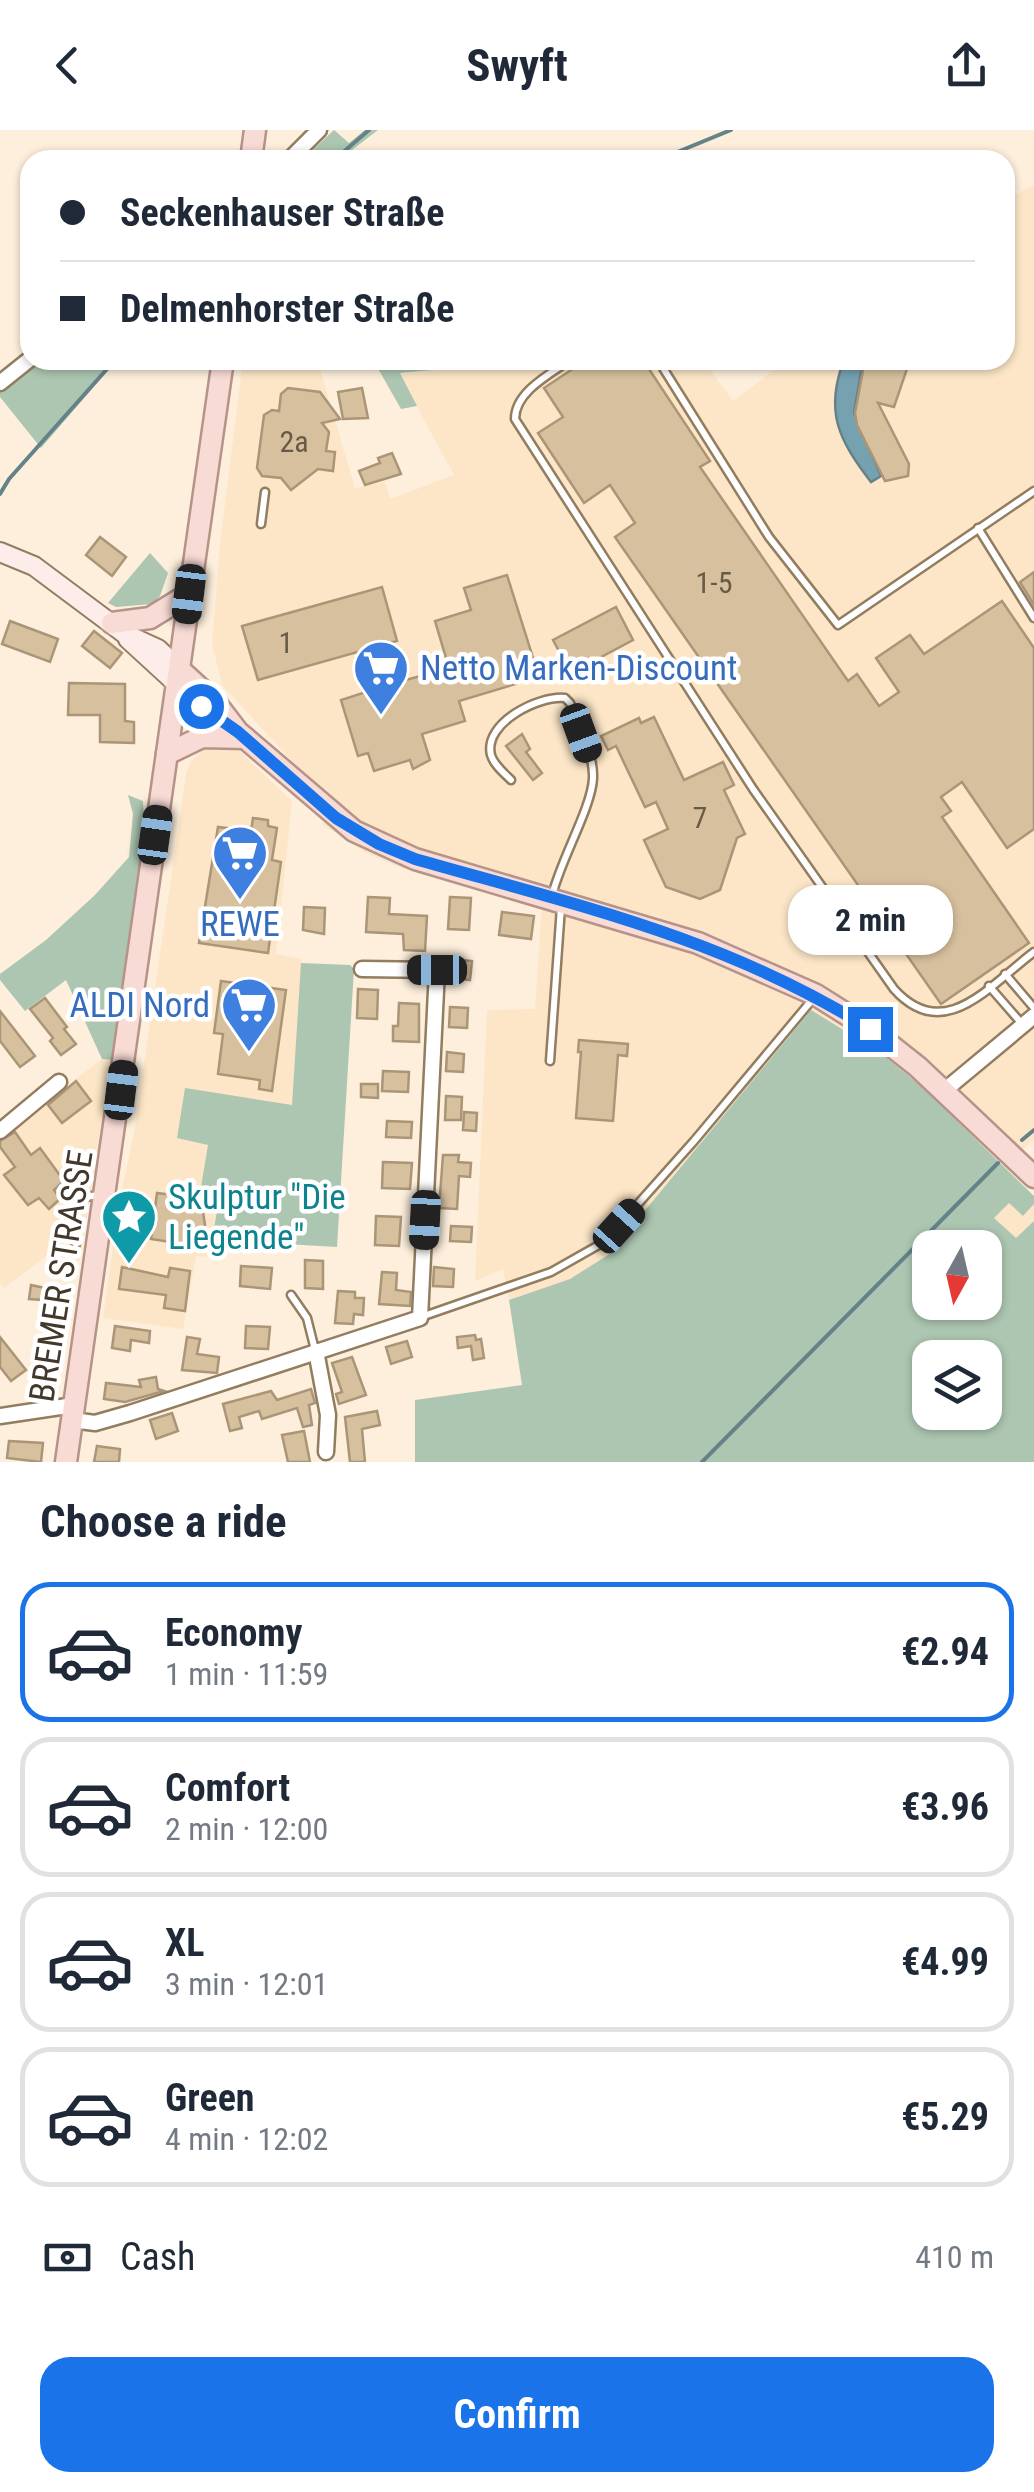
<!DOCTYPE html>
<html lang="en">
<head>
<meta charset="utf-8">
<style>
  :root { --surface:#fff; --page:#f2f2f3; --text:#1f2937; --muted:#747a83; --line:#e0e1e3; --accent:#1a73e8 }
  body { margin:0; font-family:"Roboto Condensed",sans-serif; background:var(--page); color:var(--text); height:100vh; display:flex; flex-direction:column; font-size:38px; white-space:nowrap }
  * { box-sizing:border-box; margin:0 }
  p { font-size:32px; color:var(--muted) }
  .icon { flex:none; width:55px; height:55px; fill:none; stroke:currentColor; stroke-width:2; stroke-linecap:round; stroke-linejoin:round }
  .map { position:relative; height:1332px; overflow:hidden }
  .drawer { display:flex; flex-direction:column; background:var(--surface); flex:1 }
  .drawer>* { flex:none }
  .banner { position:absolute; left:20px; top:20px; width:995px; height:220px; border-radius:30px; box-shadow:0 2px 8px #0004; display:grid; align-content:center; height:220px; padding:0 40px; background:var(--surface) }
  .needle { width:65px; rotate:188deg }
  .tools { position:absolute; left:912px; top:1100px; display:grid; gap:20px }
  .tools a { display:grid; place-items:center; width:90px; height:90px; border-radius:20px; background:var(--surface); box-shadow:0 2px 8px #0004; font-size:50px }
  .end { position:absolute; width:45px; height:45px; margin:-22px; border:12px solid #1a73e8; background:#fff; box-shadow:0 0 0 5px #fff }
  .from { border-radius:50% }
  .bubble { position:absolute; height:70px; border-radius:30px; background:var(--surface); box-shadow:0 2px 8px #0004; font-size:32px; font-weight:700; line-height:70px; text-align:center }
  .car { position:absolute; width:30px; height:60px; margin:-30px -15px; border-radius:12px; box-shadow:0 0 8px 2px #0007; background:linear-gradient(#222 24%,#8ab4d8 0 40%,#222 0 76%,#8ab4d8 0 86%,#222 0) }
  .banner b { display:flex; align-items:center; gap:35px; height:95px; font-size:38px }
  .banner b+b { border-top:2px solid var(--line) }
  .banner i { width:25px; height:25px; background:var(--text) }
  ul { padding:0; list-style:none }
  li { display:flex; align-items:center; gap:30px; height:140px; margin:0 20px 15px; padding:0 20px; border:5px solid var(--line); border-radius:30px }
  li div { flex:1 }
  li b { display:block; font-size:38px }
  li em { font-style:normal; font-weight:700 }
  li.on { border-color:var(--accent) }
  li>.icon { width:90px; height:90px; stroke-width:1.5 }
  h2 { padding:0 40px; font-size:45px; line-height:120px }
  .pay { display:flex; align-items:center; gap:25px; height:110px; padding:0 40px; font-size:38px }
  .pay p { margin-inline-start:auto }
  .action { display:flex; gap:20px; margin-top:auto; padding:20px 40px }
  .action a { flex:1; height:115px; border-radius:30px; background:var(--accent); color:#fff; font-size:40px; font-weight:700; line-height:115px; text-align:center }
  header { display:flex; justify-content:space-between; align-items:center; height:130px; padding:0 40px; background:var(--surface); font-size:45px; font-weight:700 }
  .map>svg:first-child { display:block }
</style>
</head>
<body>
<header><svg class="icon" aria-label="back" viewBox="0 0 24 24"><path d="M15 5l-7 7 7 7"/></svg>Swyft<svg class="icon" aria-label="share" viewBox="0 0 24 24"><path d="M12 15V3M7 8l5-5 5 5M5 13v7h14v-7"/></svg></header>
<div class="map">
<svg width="1034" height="1332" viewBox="0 0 1034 1332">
  <rect width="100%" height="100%" fill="#fdefdc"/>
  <g fill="#fce6c7">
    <polygon points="1034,55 1034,1009 1005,1037 920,955 879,922 811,881 608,1125 570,1149 509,1170 503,1139 475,1151 487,880 535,879 542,776 401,738 364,722 322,694 342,677 290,629 222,555 212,514 220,414 243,230 355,230 358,237 320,239 355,358 385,352 390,369 454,345 399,244 502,234 508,230 703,230 733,271 787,230 1005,230 1005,70"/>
    <polygon points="208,616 235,617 292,671 276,824 302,829 292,975 208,1015 218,1075 209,1127 196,1126 183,1199 103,1188 119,1074 134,1003 186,645 190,632"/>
    <polygon points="102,929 114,930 79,1132 64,1113 4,1158 0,1153 0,1007"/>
    <polygon points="1009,1072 1023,1086 1034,1074 1034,1091 1016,1109 994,1088"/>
  </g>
  <g fill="#acc6b1" fill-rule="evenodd">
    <polygon points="334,0 349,13 365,0 378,0 339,30 302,30"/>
    <polygon points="39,230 117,230 41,318 0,267 0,262"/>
    <polygon points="355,230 508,230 502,234 400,243 417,276 401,279 376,235 358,237"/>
    <polygon points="150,423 168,443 160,466 152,474 116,477 108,473"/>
    <polygon points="128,665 143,671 145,706 114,930 102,929 66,850 25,881 0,850 0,844 46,810 95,765 129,727 133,684"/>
    <polygon points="301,833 350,835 354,839 337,1117 212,1110 218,1075 200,1063 208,1015 177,1008 185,958 292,975"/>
    <path d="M811,880L879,922L920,955L1034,1066V1074L1023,1086L1009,1073L994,1088L1016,1108L1034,1091V1332H415V1270L522,1255L509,1170L570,1149L608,1125ZM930,1118H985V1172H930ZM930,1228H985V1282H930Z"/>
  </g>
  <path fill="#76a1b1" stroke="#668289" stroke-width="2.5" d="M844,230H863L854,283L881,346L871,352C839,310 824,282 844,230Z"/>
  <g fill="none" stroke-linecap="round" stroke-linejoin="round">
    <g stroke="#668289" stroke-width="4">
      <polyline points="334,30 369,0"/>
      <polyline points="658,30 731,0"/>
      <polyline points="0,364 9,349 115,230"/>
      <polyline points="1022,1010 1034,1000"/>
      <polyline points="702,1332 998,1033"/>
    </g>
  </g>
  <g fill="#d7c09e" stroke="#aa9577" stroke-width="2.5">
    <polygon points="586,230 643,230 710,331 700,337 848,551 857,544 879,576 899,562 876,528 910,505 924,524 1002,471 1034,518 1034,699 1007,718 962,652 941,667 951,681 942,687 1029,813 941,874 615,407 635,393 610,355 584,373 538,303 563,287 544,258"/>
    <polygon points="865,230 910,230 894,277 878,273 909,334 908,346 885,351 857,295 855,283"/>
    <polygon points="288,258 320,262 340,289 322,293 329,302 326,321 335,322 333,341 318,339 291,360 281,348 262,346 257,338 264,285 272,280 279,281 281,264"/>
    <polygon points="362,258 368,288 343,289 338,262"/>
    <polygon points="392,323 401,344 365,355 359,341 380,333 378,328"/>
    <polygon points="100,407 126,427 112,446 86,425"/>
    <polygon points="1034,442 1034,475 1020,452"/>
    <polygon points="507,445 539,547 459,571 465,591 422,604 430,630 413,639 410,630 374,641 368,623 358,626 341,570 385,556 382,546 403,540 406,550 449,538 435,491 471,480 464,458"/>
    <polygon points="382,457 397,511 258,550 242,496"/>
    <polygon points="616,477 633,510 571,543 553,510"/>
    <polygon points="10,491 58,509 50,532 2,514"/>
    <polygon points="94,501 122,523 110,538 82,516"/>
    <polygon points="69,553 125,554 125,591 134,592 134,613 100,612 100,585 68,585"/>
    <polygon points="654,587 684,650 723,632 734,655 724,660 745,704 737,708 720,760 700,769 666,757 644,710 668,699 656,672 645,677 616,616 608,620 601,606 639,588 641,593"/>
    <polygon points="522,604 530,619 526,622 542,643 533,650 506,616"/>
    <polygon points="253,688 268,690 268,696 277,698 272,730 281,732 268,823 199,813 218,697 251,701"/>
    <polygon points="368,767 390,768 389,784 427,786 425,821 404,820 403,804 366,802"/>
    <polygon points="450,767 471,768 469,800 448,799"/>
    <polygon points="304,777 325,778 324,804 303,800"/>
    <polygon points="502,782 534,786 531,809 499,805"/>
    <polygon points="454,829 472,831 470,850 452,848"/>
    <polygon points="221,851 286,860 272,961 259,959 260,950 218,944 223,904 214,903"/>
    <polygon points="358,859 378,860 377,889 357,888"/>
    <polygon points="45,868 67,897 64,899 76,914 61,925 50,911 53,908 30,879"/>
    <polygon points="399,873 419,874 419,912 393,911 393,896 398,896"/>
    <polygon points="450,877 468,878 467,898 449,897"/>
    <polygon points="0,881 35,926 20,937 0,911"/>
    <polygon points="579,910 628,914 627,926 618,925 613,991 576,988 581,922 578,922"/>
    <polygon points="447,922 464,924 463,942 446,941"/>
    <polygon points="383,941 409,942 408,962 382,961"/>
    <polygon points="76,951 91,971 62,993 48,975"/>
    <polygon points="361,954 378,954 378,968 361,967"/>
    <polygon points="446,966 462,967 461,990 445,990"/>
    <polygon points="464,982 477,983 476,1001 463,1000"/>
    <polygon points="387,991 412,992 411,1008 386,1007"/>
    <polygon points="15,1002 31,1025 40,1018 64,1051 54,1060 60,1069 49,1079 39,1068 28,1075 4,1045 15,1037 0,1017 0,1011"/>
    <polygon points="443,1025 459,1025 458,1032 471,1033 470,1047 459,1046 457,1079 439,1078"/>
    <polygon points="383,1032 412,1033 410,1059 382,1058"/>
    <polygon points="157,1063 189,1067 202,1076 205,1095 196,1108 183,1114 151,1109"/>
    <polygon points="376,1086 401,1087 399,1116 375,1115"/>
    <polygon points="451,1096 472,1097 471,1112 450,1111"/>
    <polygon points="305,1130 323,1131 323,1159 305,1158"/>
    <polygon points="241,1136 272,1138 270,1159 240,1156"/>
    <polygon points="122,1137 168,1147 170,1138 190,1141 185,1181 164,1178 166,1165 119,1159"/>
    <polygon points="434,1137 454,1139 453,1157 433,1156"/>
    <polygon points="382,1142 397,1143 396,1160 411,1162 410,1176 379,1174"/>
    <polygon points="31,1155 64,1162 59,1193 40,1190 43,1170 29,1169"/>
    <polygon points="338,1161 355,1162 355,1168 364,1168 363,1185 354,1184 353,1194 335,1193"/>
    <polygon points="115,1196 150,1201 149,1213 131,1210 130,1221 112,1218"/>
    <polygon points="246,1196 270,1197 268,1219 245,1218"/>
    <polygon points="475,1205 476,1210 481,1209 484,1228 473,1230 471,1216 458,1218 457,1207"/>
    <polygon points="0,1207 26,1240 11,1251 0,1237"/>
    <polygon points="187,1207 200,1209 197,1224 219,1227 217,1243 182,1240"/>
    <polygon points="407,1211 412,1227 391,1234 386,1217"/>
    <polygon points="352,1227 366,1265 339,1274 336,1264 342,1262 332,1233"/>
    <polygon points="156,1247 158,1259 164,1261 125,1272 104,1269 106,1253 141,1257 139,1250"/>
    <polygon points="311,1259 315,1273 309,1275 312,1295 303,1297 297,1278 262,1289 259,1281 239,1287 242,1298 230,1301 223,1274 271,1261 277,1270"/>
    <polygon points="377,1281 380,1295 362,1299 365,1332 350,1332 345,1287"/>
    <polygon points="172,1283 178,1301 156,1309 150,1290"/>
    <polygon points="304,1301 310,1332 288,1332 282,1305"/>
    <polygon points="9,1311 43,1313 41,1332 7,1328"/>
    <polygon points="97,1316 120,1319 119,1332 94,1332"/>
  </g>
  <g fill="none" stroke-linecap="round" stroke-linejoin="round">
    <g stroke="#927d60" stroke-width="11">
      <g id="service">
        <path d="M570,230C550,244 515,262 515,289L753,659L894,859C944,915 990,855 1034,822"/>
        <polyline points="658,230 769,407 838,495 1034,361"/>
        <polyline points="261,394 265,362"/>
        <polyline points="978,398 1034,488"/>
        <path d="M511,650C504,643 494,635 491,625C483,593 539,565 565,568L570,573C578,596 594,623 593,648C592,677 560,731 552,766"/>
        <polyline points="1005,844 1034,878"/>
        <polyline points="989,856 1023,895"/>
        <polyline points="550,931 561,777"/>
        <path d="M76,1114C65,1094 70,1083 85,1067L99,1065"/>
        <polyline points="291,1165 307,1188 315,1220"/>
        <polyline points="421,1187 551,1142 604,1112 694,1011 812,870"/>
      </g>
    </g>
    <g stroke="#927d60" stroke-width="19">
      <g id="minor">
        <polyline points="289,30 319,0"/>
        <polyline points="0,253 30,229"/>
        <polyline points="945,960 1034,886"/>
        <polyline points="0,1001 59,952"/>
        <polyline points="316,1221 328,1285 326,1322"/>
        <polyline points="0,1286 74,1275"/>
        <polyline points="72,1290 95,1293 130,1283 420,1188 437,840 362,839"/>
      </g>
    </g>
    <g stroke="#927d60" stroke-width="22">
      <g id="secondary">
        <polyline points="0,422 34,436 125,504 158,519 179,539"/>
        <polyline points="128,509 177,554"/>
      </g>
    </g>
    <g stroke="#b69388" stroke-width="25">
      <g id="primary">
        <polyline points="251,30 255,0"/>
        <polyline points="112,493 150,488 189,464"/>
        <polyline points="179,539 215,572 238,602 354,701 415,729 698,813 816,865 870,899 918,937 1034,1047"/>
        <polyline points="167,624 202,607 245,608"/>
        <polyline points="66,1332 223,230"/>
      </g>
    </g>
    <use href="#service" stroke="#fff" stroke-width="6"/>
    <use href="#minor" stroke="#fff" stroke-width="14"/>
    <use href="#secondary" stroke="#fcedea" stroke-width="18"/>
    <use href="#primary" stroke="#f9dbd6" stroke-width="20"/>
  </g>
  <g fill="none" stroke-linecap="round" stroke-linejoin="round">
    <path stroke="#1a73e8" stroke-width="12" d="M201,576L238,602L336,688L379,714L415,729C576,775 725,808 870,899"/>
  </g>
  <defs>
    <g id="supermarket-pin" transform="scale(2.875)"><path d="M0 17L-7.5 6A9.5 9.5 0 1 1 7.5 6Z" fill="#3f7fe0" stroke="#fff"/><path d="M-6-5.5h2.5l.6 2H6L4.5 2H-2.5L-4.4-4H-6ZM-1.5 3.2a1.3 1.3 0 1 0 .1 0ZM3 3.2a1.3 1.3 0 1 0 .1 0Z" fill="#fff"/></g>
    <g id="sight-pin" transform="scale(2.875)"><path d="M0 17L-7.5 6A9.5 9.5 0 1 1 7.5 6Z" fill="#0f9aa8" stroke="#fff"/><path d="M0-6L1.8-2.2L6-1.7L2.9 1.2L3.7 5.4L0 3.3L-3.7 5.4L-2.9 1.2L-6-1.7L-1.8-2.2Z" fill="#fff"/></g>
  </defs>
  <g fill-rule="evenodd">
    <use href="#supermarket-pin" x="381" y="538"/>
    <use href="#supermarket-pin" x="240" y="723"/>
    <use href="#supermarket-pin" x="249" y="875"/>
    <use href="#sight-pin" x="129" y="1087"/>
  </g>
  <g text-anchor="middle" stroke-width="9" stroke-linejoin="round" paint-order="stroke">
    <g font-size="30" fill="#675b48">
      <text x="294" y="322">2a</text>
      <text x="714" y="463">1-5</text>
      <text x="286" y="523">1</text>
      <text x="700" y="698">7</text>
    </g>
    <g font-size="35" fill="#366cbe" stroke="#fff" text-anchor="start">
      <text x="420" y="550">Netto Marken-Discount</text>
      <text x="240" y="806" text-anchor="middle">REWE</text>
      <text x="210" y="887" text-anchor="end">ALDI Nord</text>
    </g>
    <g font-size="35" fill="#0d838f" stroke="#fff" text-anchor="start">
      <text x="168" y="1079">Skulptur "Die<tspan x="168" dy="40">Liegende"</tspan></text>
    </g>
    <g font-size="35" fill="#42392c" stroke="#fff">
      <text transform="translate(61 1146) rotate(-81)" y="12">BREMER STRASSE</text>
    </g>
  </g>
</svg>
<div class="tools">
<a><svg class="needle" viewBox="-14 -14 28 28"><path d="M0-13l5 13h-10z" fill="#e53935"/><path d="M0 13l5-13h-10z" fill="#747a83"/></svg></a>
<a><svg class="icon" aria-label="layers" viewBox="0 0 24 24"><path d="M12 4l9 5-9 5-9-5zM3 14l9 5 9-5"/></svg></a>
</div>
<i class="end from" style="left:201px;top:576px"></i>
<i class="end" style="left:870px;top:899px"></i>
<div class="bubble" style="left:788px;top:755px;width:165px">2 min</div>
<i class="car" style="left:189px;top:464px;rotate:187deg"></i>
<i class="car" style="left:581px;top:603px;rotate:160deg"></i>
<i class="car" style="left:155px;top:705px;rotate:8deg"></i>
<i class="car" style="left:437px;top:840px;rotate:270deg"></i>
<i class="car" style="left:121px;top:960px;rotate:7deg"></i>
<i class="car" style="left:425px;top:1090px;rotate:183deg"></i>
<i class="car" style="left:619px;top:1096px;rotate:42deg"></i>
<div class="banner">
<b><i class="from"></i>Seckenhauser Straße</b>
<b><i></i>Delmenhorster Straße</b>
</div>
</div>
<section class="drawer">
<h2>Choose a ride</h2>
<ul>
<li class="on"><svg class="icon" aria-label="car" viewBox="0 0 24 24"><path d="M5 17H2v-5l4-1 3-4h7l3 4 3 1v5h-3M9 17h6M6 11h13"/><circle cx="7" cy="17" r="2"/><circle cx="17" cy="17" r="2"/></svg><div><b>Economy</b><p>1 min · 11:59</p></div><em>€2.94</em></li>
<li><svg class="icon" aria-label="car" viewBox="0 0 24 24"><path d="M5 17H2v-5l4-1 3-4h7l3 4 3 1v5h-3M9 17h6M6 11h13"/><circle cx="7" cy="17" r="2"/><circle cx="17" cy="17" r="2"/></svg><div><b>Comfort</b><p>2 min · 12:00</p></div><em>€3.96</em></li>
<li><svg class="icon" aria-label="car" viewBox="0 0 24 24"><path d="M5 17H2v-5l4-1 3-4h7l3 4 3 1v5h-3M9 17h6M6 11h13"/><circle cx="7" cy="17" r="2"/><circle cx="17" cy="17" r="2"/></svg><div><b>XL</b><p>3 min · 12:01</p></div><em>€4.99</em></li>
<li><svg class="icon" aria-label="car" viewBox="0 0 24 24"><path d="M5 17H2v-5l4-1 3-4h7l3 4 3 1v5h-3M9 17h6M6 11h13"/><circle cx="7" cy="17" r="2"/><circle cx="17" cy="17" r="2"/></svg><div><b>Green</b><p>4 min · 12:02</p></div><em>€5.29</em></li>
</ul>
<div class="pay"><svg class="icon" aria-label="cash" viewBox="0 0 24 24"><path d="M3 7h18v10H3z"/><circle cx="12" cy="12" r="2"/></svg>Cash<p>410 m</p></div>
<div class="action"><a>Confirm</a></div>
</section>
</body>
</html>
